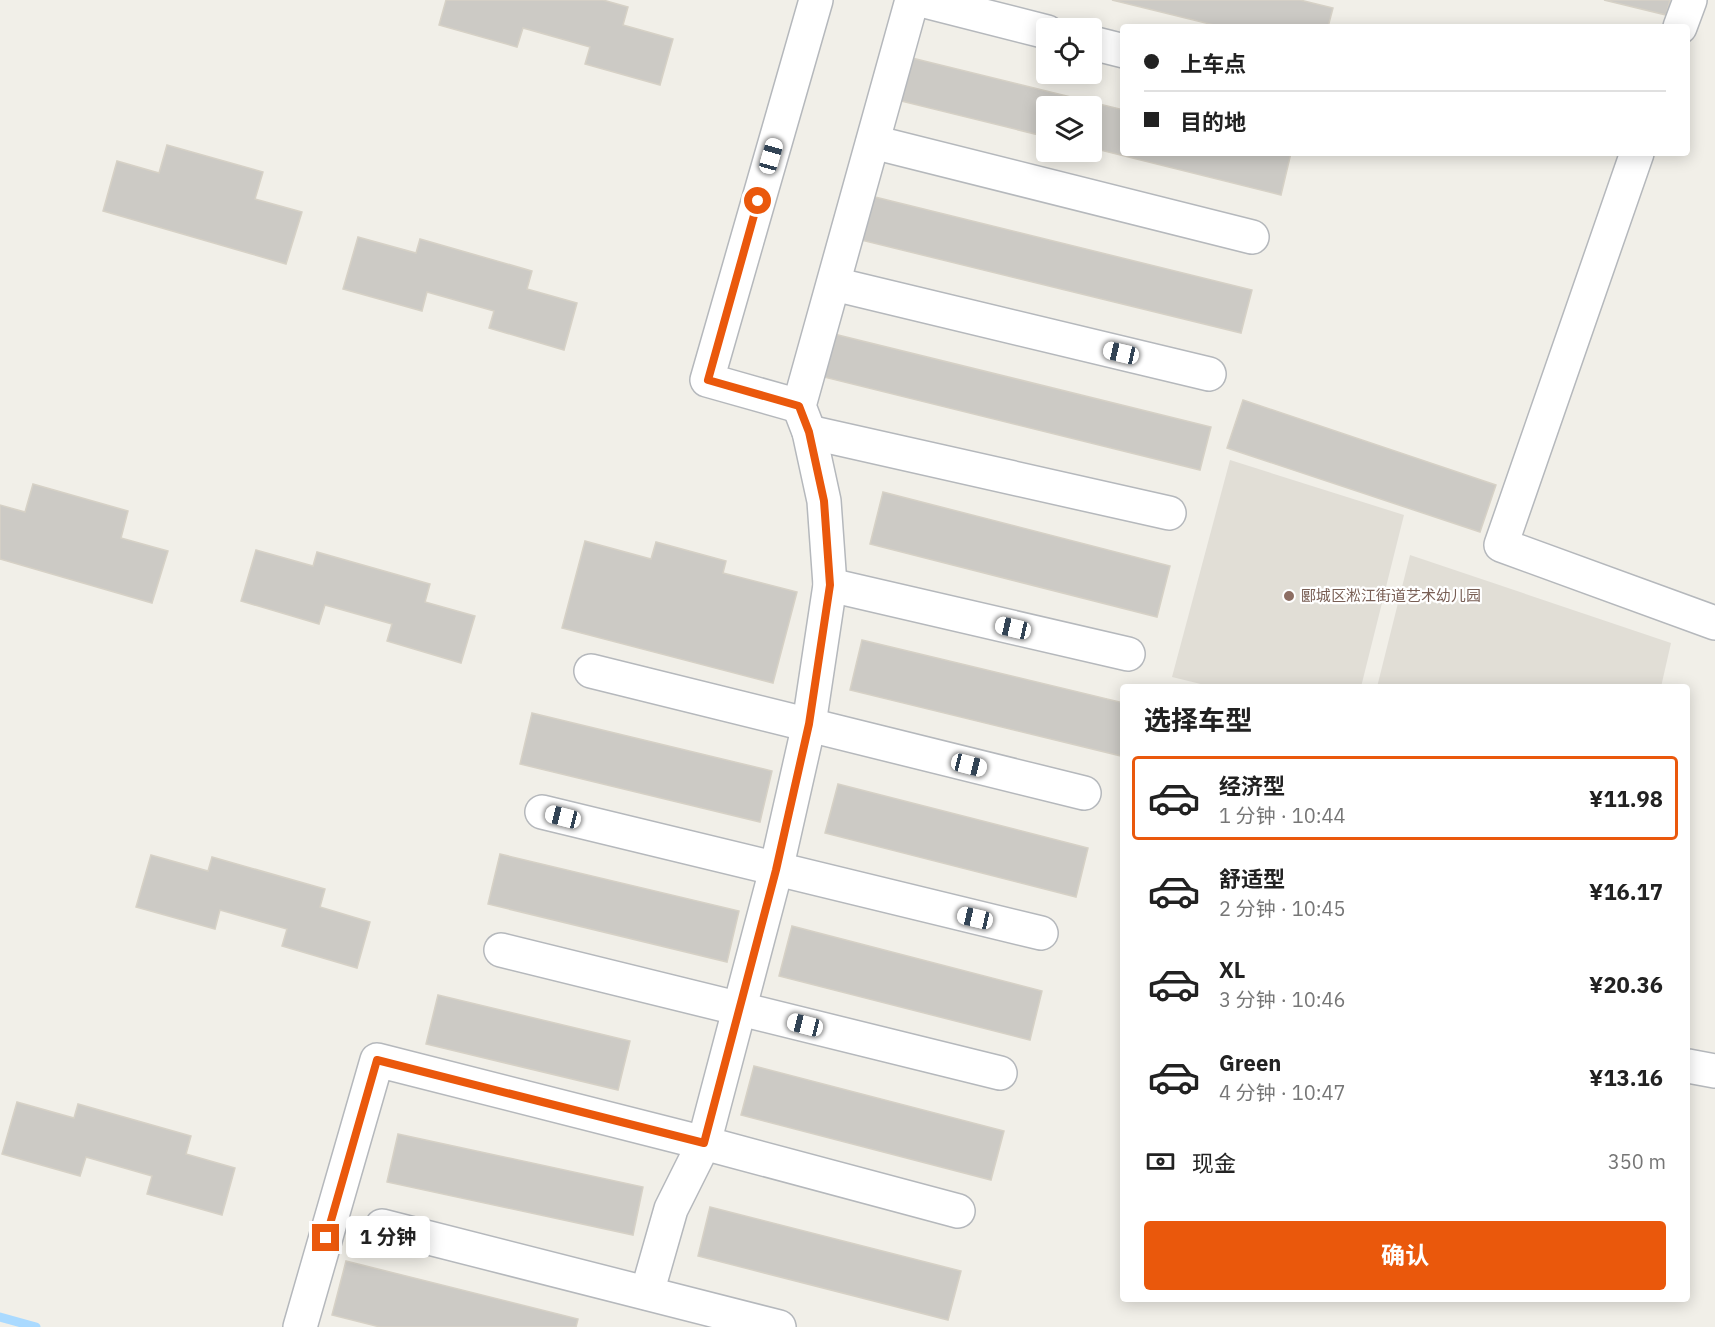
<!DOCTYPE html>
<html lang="zh">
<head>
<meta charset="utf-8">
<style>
  :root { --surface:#fff; --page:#f6f6f6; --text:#222; --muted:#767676; --line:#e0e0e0; --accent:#ea580c }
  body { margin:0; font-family:"IBM Plex Sans","Noto Sans SC",sans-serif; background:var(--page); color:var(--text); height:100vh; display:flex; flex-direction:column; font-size:22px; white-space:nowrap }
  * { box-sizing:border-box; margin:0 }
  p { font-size:20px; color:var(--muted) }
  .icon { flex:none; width:33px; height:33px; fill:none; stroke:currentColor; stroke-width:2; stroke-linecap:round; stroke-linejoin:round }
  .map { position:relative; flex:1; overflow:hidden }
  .details { position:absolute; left:1120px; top:684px; width:570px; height:618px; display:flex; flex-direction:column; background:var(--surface); border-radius:6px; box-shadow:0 3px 15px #0003 }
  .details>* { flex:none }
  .guide { position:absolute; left:1120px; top:24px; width:570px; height:132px; border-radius:6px; box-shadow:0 3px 15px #0003; display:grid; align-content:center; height:132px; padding:0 24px; background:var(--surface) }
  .fabs { position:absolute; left:1036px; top:18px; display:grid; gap:12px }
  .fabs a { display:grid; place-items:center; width:66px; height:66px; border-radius:6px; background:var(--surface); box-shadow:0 3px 15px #0003; font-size:30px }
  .end { position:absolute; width:27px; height:27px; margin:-14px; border:8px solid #ea580c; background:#fff; box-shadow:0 0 0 3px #fff }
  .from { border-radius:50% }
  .bubble { position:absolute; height:42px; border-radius:6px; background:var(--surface); box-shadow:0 3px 15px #0003; font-size:20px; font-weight:700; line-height:42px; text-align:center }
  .car { position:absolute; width:18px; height:36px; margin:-18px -9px; border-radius:8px; box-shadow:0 0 4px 2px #0007; background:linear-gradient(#fff 24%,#345 0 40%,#fff 0 76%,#345 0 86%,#fff 0) }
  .guide b { display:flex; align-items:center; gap:21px; height:57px; font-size:22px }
  .guide b+b { border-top:2px solid var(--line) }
  .guide i { width:15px; height:15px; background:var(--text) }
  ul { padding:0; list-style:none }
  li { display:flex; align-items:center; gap:18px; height:84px; margin:0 12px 9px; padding:0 12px; border:3px solid transparent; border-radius:6px }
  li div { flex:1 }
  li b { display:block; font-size:22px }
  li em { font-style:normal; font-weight:700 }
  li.selected { border-color:var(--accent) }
  li>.icon { width:54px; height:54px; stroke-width:1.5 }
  h2 { padding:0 24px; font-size:27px; line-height:72px }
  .pay { display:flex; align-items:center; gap:15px; height:66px; padding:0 24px; font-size:22px }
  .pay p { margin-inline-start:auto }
  .cta { display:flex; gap:12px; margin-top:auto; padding:12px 24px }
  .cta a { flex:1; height:69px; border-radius:6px; background:var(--accent); color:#fff; font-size:24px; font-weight:700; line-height:69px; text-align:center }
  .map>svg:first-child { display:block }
</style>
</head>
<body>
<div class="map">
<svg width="1715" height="1327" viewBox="0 0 1715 1327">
  <rect width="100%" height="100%" fill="#f1efe8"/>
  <g fill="#e1ded6">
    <polygon points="1230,460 1404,515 1361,687 1213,687 1172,677"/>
    <polygon points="1410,555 1671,643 1661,687 1377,687"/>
  </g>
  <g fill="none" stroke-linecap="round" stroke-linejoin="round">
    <polyline stroke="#aadaff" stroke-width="9" points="0,1317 36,1327"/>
  </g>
  <g fill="#cccac5" stroke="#d6d1c6" stroke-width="1.5">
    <polygon points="446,0 603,0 628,7 623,25 673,39 660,85 585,64 590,47 523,28 517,47 439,25"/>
    <polygon points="1112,0 1300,0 1333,8 1328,27 1222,27"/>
    <polygon points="1604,0 1670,0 1666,15"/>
    <polygon points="912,58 1124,110 1124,153 1291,153 1281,195 1092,148 1092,106 1047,106 1047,137 901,101"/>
    <polygon points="167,145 263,172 255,199 302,212 286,264 103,211 117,161 159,173"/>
    <polygon points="871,196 1252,290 1241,333 861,240"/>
    <polygon points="358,237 416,253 420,239 532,271 527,289 577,303 564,350 489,328 494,311 427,292 422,311 343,289"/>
    <polygon points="830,333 1211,427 1200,470 820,376"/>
    <polygon points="1243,400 1496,485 1480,532 1227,448"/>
    <polygon points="33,484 128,511 121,538 168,551 152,603 0,559 0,505 25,512"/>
    <polygon points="883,492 1170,566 1157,617 870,544"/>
    <polygon points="585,541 651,559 656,542 726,561 723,573 797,592 773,683 562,628"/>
    <polygon points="256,550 313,566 317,552 430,584 425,602 475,616 461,663 387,641 392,624 325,605 319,624 241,601"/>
    <polygon points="862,640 1124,703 1124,745 1121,756 850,690"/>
    <polygon points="532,713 772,771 760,822 520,764"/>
    <polygon points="838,784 1088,848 1076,897 825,833"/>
    <polygon points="500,854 739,911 727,962 488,904"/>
    <polygon points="151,855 208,871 212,857 325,889 320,907 370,922 357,968 282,946 287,929 220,910 215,929 136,907"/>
    <polygon points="792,926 1042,991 1030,1040 779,976"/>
    <polygon points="438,995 630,1041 618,1090 426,1044"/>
    <polygon points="754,1066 1004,1131 991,1180 741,1115"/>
    <polygon points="17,1102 74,1118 78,1104 191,1136 186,1154 235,1168 222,1215 147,1194 152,1176 86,1157 80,1176 2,1154"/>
    <polygon points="398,1134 643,1187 633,1235 387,1182"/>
    <polygon points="710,1207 961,1271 948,1320 698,1256"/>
    <polygon points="346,1261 578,1319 576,1327 380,1327 332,1315"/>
  </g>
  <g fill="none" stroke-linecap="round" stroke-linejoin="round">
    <g stroke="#b5b8bc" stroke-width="36">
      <g id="minor">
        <polyline points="921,0 1047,32"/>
        <polyline points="1680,27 1690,0"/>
        <polyline points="1092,43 1124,51"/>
        <polyline points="873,142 1252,237"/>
        <polyline points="1637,153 1501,545 1715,623"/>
        <polyline points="834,284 1209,374"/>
        <polyline points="799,406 707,380 816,0"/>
        <polyline points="809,432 1169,513"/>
        <polyline points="830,585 1128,654"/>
        <polyline points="591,671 1084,793"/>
        <polyline points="542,812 1041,933"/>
        <polyline points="501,950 1000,1073"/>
        <polyline points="1688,1066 1715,1071"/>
        <polyline points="382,1226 779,1327"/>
        <polyline points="647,1293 671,1209 704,1143 958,1211"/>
        <polyline points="300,1327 377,1060 704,1143 776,870 809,724 830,585 824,501 809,432 799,406 912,0"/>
      </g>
    </g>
    <use href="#minor" stroke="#fff" stroke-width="33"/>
  </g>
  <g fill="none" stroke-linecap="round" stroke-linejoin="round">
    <polyline stroke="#ea580c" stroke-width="8" points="326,1238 377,1060 704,1143 776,870 809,724 830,585 824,501 809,432 799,406 708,380 758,201"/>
  </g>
  <circle fill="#8d6e63" stroke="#fff" stroke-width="2" cx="1289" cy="596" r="6"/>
  <g text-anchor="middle" stroke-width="4.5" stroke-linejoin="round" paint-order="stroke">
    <g font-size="15" fill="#785e54" stroke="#fff" text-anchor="start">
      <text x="1301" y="601">郾城区淞江街道艺术幼儿园</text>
    </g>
  </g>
</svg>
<div class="fabs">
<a><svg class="icon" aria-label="locate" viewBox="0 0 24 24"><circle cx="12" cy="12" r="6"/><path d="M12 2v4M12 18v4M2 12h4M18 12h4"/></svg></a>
<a><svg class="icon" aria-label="layers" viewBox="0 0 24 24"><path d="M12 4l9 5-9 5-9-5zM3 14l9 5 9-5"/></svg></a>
</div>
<i class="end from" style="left:758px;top:201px"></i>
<i class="end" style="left:326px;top:1238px"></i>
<div class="bubble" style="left:346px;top:1216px;width:84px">1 分钟</div>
<i class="car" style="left:771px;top:156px;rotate:16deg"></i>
<i class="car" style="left:1121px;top:353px;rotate:283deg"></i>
<i class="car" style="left:1013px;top:628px;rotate:283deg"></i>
<i class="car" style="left:969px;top:765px;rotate:104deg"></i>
<i class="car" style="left:563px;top:817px;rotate:284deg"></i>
<i class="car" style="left:975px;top:918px;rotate:283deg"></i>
<i class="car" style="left:805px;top:1025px;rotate:284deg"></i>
<div class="guide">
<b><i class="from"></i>上车点</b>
<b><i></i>目的地</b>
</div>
<section class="details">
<h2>选择车型</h2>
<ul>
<li class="selected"><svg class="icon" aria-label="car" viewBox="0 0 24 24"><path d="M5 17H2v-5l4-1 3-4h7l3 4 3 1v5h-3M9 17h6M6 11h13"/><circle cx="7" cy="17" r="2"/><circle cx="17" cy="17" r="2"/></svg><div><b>经济型</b><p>1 分钟 · 10:44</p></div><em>¥11.98</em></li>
<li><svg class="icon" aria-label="car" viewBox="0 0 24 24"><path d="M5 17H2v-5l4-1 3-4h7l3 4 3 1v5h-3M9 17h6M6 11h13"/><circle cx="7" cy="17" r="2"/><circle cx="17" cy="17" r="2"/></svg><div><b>舒适型</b><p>2 分钟 · 10:45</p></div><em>¥16.17</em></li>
<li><svg class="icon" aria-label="car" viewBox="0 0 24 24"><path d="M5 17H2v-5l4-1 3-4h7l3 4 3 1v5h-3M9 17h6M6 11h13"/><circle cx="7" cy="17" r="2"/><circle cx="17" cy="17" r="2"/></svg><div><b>XL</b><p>3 分钟 · 10:46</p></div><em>¥20.36</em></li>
<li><svg class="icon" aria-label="car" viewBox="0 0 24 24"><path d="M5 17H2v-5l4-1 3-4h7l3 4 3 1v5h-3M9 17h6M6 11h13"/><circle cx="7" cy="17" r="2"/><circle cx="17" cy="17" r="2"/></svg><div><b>Green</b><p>4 分钟 · 10:47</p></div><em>¥13.16</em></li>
</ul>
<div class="pay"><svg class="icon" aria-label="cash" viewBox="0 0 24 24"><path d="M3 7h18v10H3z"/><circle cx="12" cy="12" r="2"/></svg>现金<p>350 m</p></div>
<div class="cta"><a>确认</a></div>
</section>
</div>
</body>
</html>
